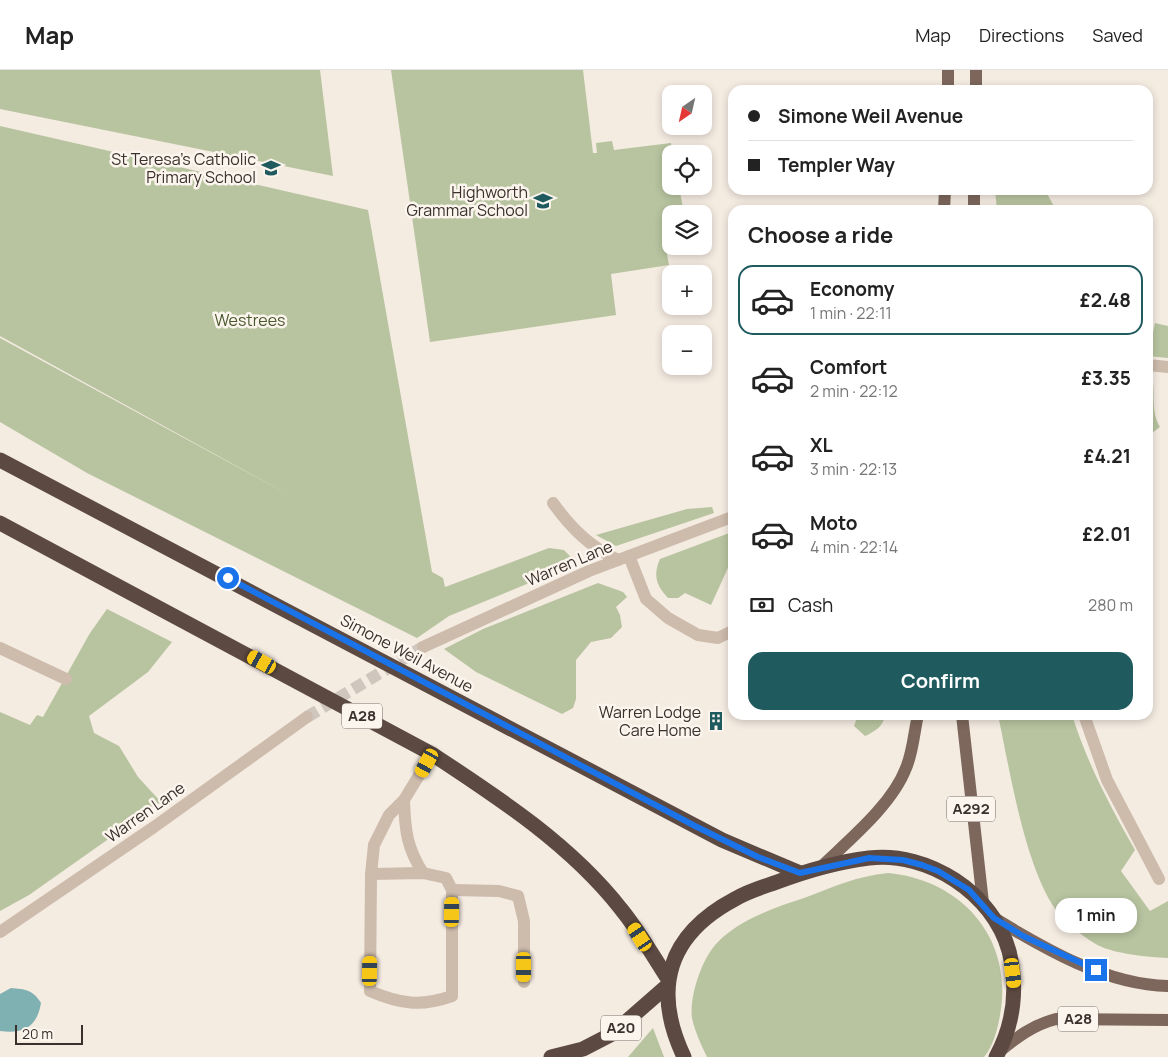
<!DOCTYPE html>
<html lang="en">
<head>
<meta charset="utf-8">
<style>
  :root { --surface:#fff; --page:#f2f2f2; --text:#222; --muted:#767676; --line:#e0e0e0; --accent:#1f5a5e }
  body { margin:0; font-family:Manrope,sans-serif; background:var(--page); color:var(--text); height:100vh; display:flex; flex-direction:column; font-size:19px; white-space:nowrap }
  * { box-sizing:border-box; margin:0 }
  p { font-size:16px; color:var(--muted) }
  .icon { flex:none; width:28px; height:28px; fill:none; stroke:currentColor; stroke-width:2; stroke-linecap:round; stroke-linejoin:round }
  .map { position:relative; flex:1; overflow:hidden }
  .panel { position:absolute; left:728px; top:135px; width:425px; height:515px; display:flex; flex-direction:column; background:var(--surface); border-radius:15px; box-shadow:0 2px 8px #0003 }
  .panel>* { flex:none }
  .banner { position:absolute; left:728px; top:15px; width:425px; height:110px; border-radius:15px; box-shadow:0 2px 8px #0003; display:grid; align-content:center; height:110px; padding:0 20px; background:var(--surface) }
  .needle { width:32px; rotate:214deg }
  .tools { position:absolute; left:662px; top:15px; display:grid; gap:10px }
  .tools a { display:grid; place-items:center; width:50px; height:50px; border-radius:10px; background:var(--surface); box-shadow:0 2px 8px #0003; font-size:25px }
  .scale { position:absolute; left:15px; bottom:12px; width:68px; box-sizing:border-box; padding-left:5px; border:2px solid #3b302b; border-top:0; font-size:14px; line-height:18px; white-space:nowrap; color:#3b302b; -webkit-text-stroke:4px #fbf5ee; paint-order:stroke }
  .end { position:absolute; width:22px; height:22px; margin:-11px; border:6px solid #1a73e8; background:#fff; box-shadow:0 0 0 2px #fff }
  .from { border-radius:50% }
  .bubble { position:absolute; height:35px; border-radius:15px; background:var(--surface); box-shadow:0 2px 8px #0003; font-size:16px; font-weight:700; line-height:35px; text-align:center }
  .car { position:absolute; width:15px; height:30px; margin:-15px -8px; border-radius:6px; box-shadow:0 0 4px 1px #0007; background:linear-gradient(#f5c518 24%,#345 0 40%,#f5c518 0 76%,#345 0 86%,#f5c518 0) }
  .banner b { display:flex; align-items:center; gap:18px; height:48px; font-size:19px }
  .banner b+b { border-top:1px solid var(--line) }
  .banner i { width:12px; height:12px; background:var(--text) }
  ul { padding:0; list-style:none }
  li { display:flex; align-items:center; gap:15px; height:70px; margin:0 10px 8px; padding:0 10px; border:2px solid transparent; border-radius:15px }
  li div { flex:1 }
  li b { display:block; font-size:19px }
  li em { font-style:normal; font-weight:700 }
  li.active { border-color:var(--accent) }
  li>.icon { width:45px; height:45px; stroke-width:1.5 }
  h2 { padding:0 20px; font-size:22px; line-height:60px }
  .pay { display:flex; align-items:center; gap:12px; height:55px; padding:0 20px; font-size:19px }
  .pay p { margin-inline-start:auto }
  .action { display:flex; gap:10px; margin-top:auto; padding:10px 20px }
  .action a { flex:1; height:58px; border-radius:15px; background:var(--accent); color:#fff; font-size:20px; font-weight:700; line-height:58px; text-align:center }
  header { display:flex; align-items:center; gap:30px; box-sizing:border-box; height:70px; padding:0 25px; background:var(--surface); border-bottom:1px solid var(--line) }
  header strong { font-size:24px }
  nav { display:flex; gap:28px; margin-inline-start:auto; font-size:18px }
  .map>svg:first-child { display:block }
</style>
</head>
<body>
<header>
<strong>Map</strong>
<nav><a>Map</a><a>Directions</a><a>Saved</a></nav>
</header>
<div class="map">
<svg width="1168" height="987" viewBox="0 0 1168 987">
  <rect width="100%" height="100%" fill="#f4ebe1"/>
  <g fill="#b8c4a0">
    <polygon points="0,0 320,0 333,106 0,39"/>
    <polygon points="391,0 583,0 593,83 597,83 596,73 612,71 614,80 671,73 673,84 671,84 671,116 679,116 684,144 671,144 671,161 663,163 669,195 611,204 616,245 430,272"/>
    <polygon points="0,56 368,140 432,502 443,508 445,517 549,478 564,480 570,486 568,497 449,546 417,568 87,403 0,352 0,268 293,427 0,266"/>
    <polygon points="995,120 1045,120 1056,140 997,140"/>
    <polygon points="1155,253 1168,256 1168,288 1148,286"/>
    <path d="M1148,303C1159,311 1148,338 1160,357L1148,366Z"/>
    <polygon points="712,437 714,443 616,476 596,465 687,439"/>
    <path d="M732,462V489L711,535L685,523L678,528H668C656,515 653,505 660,489Z"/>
    <polygon points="598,513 623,522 627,527 616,537 620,545 622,557 611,568 591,572 576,590 576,629 573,638 562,644 476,602 444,579 483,559"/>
    <polygon points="107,539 172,572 148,602 89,646 94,663 119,676 138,707 161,732 29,825 0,841 0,642 30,655 37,645 43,647 90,563"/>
    <path d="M858,645H885C884,656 874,662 865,666L854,656Z"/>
    <path d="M998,645H1072C1087,693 1110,736 1135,780L1121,801L1150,841L1168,831V888C1148,887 1111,884 1094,873C1083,866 1067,854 1059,844C1025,801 1010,700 998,645Z"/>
    <path d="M888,803C963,810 1014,870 1000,945C998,958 993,977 984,987H707C701,974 695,962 692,948C689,927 702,888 717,873C728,861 746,850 761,844C775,837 790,833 804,828C833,817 857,806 888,803Z"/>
    <polygon points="653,958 664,987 628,987"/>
  </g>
  <path fill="#7fb0b2" d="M11,918C25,919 33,920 41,933C37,957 24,964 0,961V924Z"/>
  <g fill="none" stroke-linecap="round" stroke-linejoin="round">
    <polyline stroke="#cfc6bd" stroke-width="12" stroke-dasharray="12 6" stroke-linecap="butt" points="307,647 423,577"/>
    <g stroke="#cdbbac" stroke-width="12">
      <polyline points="1148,295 1168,297"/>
      <path d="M553,433C571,458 590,477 618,490"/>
      <polyline points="629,486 646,529 668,548 698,565 718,568 732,561"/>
      <polyline points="423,577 589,501 732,447"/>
      <polyline points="0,578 66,609"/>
      <polyline points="1084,645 1107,710 1159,809"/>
      <path d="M404,730C405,761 407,778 423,803"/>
      <path d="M371,804L423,803L446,808L452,820V926C421,937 400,934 370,921L371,804L374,775L389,745L404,730L432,684"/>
      <polyline points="452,820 499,821 518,826 524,851 524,912"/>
      <polyline points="0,862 154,757 307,647"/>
    </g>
    <g stroke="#7d675c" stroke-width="12">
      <polyline points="948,20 948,0"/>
      <polyline points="976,20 976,0"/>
      <polyline points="944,140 945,120"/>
      <polyline points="974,140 974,120"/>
      <polyline points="962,645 983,833"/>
      <path d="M821,797C849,770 892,735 906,698C913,682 914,662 918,645"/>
      <path d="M994,848C1045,879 1107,915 1168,916"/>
      <path d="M999,982C1017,967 1033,955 1056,949L1168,950"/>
    </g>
    <g stroke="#5c4a42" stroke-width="15">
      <polyline points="0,390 722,770 800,803"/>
      <path d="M0,453L432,684C499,728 571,775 621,839C639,861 653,886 668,909"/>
      <polyline points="551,987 583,979 612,964 667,916"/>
      <path d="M684,987C652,919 667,865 735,829C748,821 763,817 777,812C806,801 837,792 869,788C928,781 993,823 1009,881C1018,917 1014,954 996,987"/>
    </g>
  </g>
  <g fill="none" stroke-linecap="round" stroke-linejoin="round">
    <polyline stroke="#1a73e8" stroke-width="6" points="228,508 695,756 758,787 800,803 869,788 903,790 922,795 938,801 969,820 994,848 1023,866 1096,900"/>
  </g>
  <defs>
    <g id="school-bare" transform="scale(1.5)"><path d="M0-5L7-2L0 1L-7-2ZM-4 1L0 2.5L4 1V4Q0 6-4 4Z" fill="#1f5a5e" stroke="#fbf5ee" stroke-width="2.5" paint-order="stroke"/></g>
    <g id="building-bare" transform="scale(1.5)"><path d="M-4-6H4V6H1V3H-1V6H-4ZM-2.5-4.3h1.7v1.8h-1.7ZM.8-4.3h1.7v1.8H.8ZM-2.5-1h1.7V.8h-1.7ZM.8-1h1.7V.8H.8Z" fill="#1f5a5e" stroke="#fbf5ee" stroke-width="2.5" paint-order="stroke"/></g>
  </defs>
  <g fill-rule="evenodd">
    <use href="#school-bare" x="271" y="98"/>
    <use href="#school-bare" x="543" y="131"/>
    <use href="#building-bare" x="716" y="651"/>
  </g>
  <g text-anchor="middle" stroke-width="5" stroke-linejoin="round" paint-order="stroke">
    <g fill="#fbf5ee" stroke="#756b66" stroke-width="1">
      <rect x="342" y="633.5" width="40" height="25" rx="4"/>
      <rect x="947" y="726.5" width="48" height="25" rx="4"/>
      <rect x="1058" y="936.5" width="40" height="25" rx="4"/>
      <rect x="601" y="945.5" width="40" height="25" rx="4"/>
    </g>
    <g font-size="15" font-weight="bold" fill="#3b302b">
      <text x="362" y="651">A28</text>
      <text x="971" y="744">A292</text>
      <text x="1078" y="954">A28</text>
      <text x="621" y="963">A20</text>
    </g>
    <g font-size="16" fill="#3b302b" stroke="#fbf5ee" text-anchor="end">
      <text x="256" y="95">St Teresa's Catholic<tspan x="256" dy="18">Primary School</tspan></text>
      <text x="528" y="128">Highworth<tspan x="528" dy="18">Grammar School</tspan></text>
      <text x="701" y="648">Warren Lodge<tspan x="701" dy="18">Care Home</tspan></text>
    </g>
    <g font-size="16" fill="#4a5a2e" stroke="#fbf5ee">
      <text x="250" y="256">Westrees</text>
    </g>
    <g font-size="16" fill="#3b302b" stroke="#fbf5ee">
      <text transform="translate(569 493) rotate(-23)" y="6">Warren Lane</text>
      <text transform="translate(407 583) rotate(28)" y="6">Simone Weil Avenue</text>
      <text transform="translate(145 742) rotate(-35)" y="6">Warren Lane</text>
    </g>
  </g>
</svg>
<div class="tools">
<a><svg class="needle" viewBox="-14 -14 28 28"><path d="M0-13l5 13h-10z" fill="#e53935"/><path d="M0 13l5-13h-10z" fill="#767676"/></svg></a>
<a><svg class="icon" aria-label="locate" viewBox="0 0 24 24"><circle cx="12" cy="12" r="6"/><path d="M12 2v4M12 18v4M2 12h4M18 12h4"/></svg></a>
<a><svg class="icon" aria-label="layers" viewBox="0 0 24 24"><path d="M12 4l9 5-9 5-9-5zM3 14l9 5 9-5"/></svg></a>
<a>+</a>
<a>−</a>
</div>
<div class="scale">20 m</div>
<i class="end from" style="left:228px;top:508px"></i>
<i class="end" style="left:1096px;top:900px"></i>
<div class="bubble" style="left:1055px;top:828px;width:82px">1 min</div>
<i class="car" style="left:262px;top:592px;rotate:299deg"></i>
<i class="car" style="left:427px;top:693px;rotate:209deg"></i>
<i class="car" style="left:452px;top:842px;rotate:1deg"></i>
<i class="car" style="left:640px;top:867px;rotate:327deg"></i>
<i class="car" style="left:524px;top:897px;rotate:180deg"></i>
<i class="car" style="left:370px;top:901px;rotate:1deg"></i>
<i class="car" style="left:1013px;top:903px;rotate:173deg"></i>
<div class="banner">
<b><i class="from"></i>Simone Weil Avenue</b>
<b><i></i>Templer Way</b>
</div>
<section class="panel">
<h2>Choose a ride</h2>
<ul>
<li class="active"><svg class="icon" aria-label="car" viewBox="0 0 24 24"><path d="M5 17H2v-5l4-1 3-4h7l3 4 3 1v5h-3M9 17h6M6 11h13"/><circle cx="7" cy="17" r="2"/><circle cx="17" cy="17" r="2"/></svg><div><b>Economy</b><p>1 min · 22:11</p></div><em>£2.48</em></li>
<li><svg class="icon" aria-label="car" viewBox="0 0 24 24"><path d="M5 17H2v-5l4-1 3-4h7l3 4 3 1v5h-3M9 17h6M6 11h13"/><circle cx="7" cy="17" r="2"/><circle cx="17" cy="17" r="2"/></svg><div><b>Comfort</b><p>2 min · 22:12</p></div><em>£3.35</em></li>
<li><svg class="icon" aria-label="car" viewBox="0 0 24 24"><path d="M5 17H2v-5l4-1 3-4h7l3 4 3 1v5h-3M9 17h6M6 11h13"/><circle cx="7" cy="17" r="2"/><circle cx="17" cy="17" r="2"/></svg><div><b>XL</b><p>3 min · 22:13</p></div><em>£4.21</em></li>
<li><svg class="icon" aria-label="car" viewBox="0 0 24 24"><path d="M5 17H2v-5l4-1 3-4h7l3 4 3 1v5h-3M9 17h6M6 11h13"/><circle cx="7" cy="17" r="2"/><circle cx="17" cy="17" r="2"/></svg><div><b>Moto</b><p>4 min · 22:14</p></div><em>£2.01</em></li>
</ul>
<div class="pay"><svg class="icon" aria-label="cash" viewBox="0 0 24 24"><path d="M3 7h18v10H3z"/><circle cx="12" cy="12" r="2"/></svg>Cash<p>280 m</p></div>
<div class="action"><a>Confirm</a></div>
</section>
</div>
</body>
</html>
